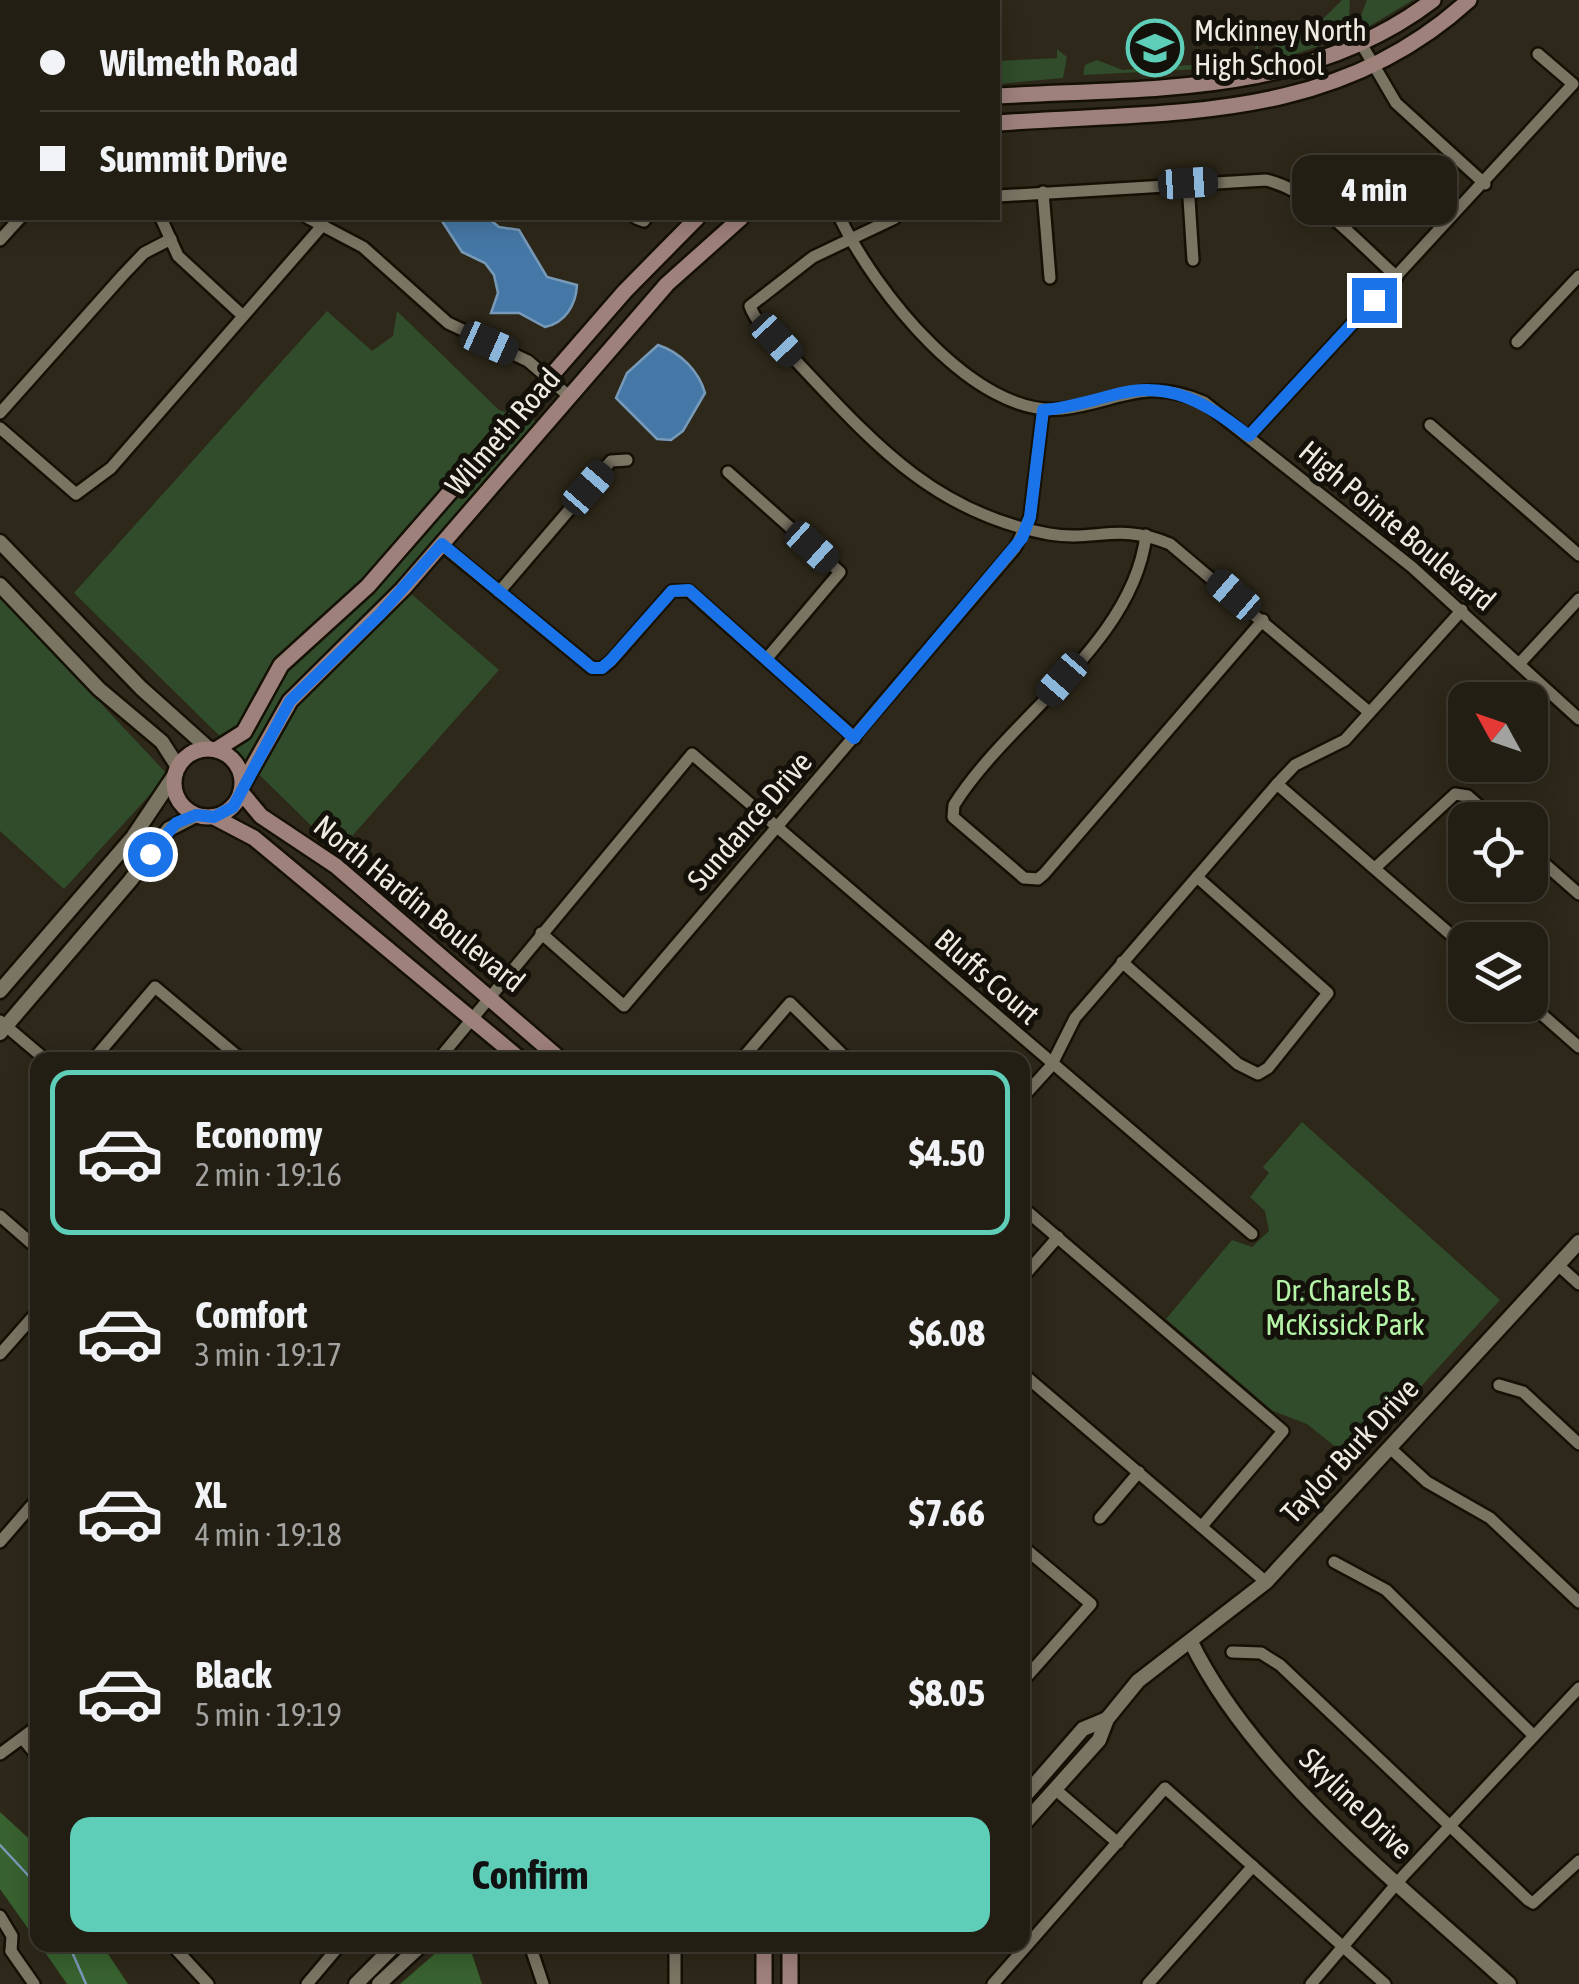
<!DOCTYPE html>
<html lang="en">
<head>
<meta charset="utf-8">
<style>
  :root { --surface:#221e13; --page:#2a271c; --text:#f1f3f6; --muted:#a2a2a0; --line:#3f3c33; --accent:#5eceb8 }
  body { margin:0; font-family:"Asap Condensed",sans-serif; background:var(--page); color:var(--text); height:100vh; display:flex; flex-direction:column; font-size:38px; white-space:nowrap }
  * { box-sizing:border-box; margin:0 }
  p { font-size:32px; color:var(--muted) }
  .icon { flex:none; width:55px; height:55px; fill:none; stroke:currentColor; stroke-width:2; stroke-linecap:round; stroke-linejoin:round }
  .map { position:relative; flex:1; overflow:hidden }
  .panel { position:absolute; left:30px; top:1052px; width:1000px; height:900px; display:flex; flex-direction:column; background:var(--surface); border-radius:20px; box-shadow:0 5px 25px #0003,0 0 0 2px var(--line) }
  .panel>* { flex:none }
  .hud { position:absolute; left:0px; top:0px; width:1000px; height:220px; box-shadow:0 5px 25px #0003,0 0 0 2px var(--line); display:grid; align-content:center; height:220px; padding:0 40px; background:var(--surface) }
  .needle { width:65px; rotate:310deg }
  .fabs { position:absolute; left:1448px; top:682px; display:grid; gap:20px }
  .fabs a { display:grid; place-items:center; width:100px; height:100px; border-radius:20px; background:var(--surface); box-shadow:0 5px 25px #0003,0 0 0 2px var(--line); font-size:50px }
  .end { position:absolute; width:45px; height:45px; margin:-22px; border:12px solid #1a73e8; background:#fff; box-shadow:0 0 0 5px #fff }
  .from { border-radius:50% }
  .bubble { position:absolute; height:70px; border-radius:20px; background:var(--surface); box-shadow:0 5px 25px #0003,0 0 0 2px var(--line); font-size:32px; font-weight:700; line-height:70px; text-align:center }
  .car { position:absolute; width:30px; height:60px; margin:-30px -15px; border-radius:12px; box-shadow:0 0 8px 2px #0007; background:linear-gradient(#222 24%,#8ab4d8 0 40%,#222 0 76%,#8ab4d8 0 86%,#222 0) }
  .hud b { display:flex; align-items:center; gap:35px; height:95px; font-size:38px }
  .hud b+b { border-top:2px solid var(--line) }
  .hud i { width:25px; height:25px; background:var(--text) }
  ul { padding:18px 0 0; list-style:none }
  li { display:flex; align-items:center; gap:30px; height:165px; margin:0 20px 15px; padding:0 20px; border:5px solid transparent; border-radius:20px }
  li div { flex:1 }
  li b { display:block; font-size:38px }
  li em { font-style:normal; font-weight:700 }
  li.current { border-color:var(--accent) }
  li>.icon { width:90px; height:90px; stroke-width:1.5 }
  .primary-button { display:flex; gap:20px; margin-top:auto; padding:20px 40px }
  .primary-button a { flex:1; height:115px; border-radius:20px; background:var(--accent); color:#111; font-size:40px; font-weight:700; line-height:115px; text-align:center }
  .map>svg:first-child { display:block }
</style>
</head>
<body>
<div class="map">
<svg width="1579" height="1984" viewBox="0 0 1579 1984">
  <rect width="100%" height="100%" fill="#2d2819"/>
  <g fill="#304c2a">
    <polygon points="653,0 920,0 920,2 656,2"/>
    <polygon points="1342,0 1350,0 1348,36 1278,60 1273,34 1279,24 1289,29 1306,26 1311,31"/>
    <polygon points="1367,0 1413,0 1368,27 1360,18"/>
    <polygon points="1257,40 1261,66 1083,75 1085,65 1097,60 1123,70 1244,61 1254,53"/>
    <polygon points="1057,49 1067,57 1063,78 998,84 998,61 1057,58"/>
    <polygon points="327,311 372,351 393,336 397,311 499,410 552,426 408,591 499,670 338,852 74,593"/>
    <polygon points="0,584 107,710 168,775 64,889 0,831"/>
    <polygon points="1302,1122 1500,1300 1353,1461 1307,1424 1273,1411 1166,1319 1232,1240 1252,1247 1269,1231 1265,1211 1250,1197 1269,1173 1263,1167"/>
  </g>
  <g fill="#38622f">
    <polygon points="0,1812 37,1846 37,1941 0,1889"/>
    <polygon points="40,1945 102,1945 128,1984 67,1984"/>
    <polygon points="445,1945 469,1945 482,1984 400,1984"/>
  </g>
  <g fill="#4678a7" stroke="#789ab9" stroke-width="2.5">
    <path d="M440,218H488L499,227L519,230L547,277L577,285C576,305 565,323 545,327L519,313H491L498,293L494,275L485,263L462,252Z"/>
    <path d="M658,345C680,352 699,371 705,393L683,431L671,440L657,439L616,398L627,373Z"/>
  </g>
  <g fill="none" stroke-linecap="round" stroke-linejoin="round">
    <g stroke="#789ab9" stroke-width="2.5">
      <polyline points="283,0 284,2"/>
      <polyline points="0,1845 38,1886"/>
      <polyline points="69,1945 86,1984"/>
    </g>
    <g stroke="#151004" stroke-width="16">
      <g id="minor">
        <polyline points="7,0 11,2"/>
        <polyline points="481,0 483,2"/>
        <polyline points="182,2 184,0"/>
        <polyline points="1362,45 1396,103 1485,184"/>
        <polyline points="0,65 2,62"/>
        <polyline points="1188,183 1193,260"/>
        <polyline points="1043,192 1050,278"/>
        <path d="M998,196L1266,180C1316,192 1359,244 1397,277"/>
        <polyline points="161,218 178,256 243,316"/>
        <polyline points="308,218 363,247 448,323 528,361 570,397"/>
        <polyline points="636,218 644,221 646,218"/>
        <path d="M840,218C874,289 974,418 1062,409C1119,402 1144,376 1204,402L1412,567L1579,719"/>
        <path d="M895,218L813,257L750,306C757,327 784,347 799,364C874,444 935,513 1049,534C1095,542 1119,522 1170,544L1369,712"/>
        <polyline points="0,240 20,218"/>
        <polyline points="1517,342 1579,276"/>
        <polyline points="0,413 123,275 144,253 171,239"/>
        <polyline points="1430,425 1579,555"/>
        <polyline points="0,428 76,494 111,468 321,227"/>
        <polyline points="1249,436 1573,84 1538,54"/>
        <polyline points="728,472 840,572 768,657"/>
        <path d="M1146,535C1133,644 1009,717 954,805L953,817L1024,878L1038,879L1044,874L1263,620"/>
        <polyline points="442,545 592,668 602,668 611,661 672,591 689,591 855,738"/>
        <polyline points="499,592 611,461 627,460"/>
        <polyline points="1519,664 1579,599"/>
        <polyline points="1277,784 1465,947"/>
        <polyline points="1530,851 1579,894"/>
        <polyline points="1375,868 1455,794 1468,796 1495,820"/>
        <polyline points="541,933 624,1006 1015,548 1030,517 1043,410"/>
        <polyline points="1122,962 1238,1064 1258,1074 1268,1068 1328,993 1197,877"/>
        <polyline points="1530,1004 1579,1047"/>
        <polyline points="0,1021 46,1060"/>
        <polyline points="93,1060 155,987 242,1060"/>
        <polyline points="438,1060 692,754 1252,1234"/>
        <polyline points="741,1060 790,1003 848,1060"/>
        <polyline points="1022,1098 1051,1066 1075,1018 1277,784 1295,765 1345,740 1462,610"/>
        <polyline points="1022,1207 1283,1431 1202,1526"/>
        <polyline points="0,1216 38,1249"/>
        <polyline points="1558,1265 1579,1284"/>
        <polyline points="1022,1278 1058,1237"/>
        <polyline points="0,1354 38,1311"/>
        <polyline points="1022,1373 1266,1582"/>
        <polyline points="1499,1385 1523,1392 1579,1444"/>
        <polyline points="1390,1448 1427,1482 1490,1518 1579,1602"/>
        <polyline points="1100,1518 1139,1472"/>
        <polyline points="0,1542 38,1498"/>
        <polyline points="1022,1546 1091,1604 1022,1682"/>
        <polyline points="1334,1562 1386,1590 1534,1736"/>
        <polyline points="1232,1652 1261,1653 1280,1665 1528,1900 1533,1903 1579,1861"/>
        <polyline points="23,1739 38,1757"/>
        <polyline points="0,1754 38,1726"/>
        <polyline points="1056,1790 1118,1843"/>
        <polyline points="0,1916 12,1936 11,1951"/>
        <polyline points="172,1945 208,1984"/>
        <polyline points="530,1945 543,1984"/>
        <polyline points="11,1951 34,1984"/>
        <polyline points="307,1984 340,1945"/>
        <polyline points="675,1984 675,1945"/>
        <polyline points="993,1984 1165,1788 1385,1984"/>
        <polyline points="1148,1984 1253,1866"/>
        <polyline points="1311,1984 1404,1875 1579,1688"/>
      </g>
    </g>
    <g stroke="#151004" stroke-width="19">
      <g id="tertiary">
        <polyline points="0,542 141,688 208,748"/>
        <polyline points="0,585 99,689 162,742 178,767"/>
        <polyline points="0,991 133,837 176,773"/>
        <polyline points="0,1033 130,881 169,829 196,815"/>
        <path d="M1191,1642C1255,1773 1401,1885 1509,1984"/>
        <polyline points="1022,1799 1083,1729 1107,1719"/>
        <polyline points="1022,1826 1099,1740 1107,1719 1138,1681 1266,1582 1579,1242"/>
        <polyline points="356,1984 395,1945"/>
        <polyline points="379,1984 421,1945"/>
      </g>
    </g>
    <g stroke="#151004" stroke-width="20">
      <g id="secondary">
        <path d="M998,96C1149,87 1306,97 1433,0"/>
        <path d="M998,123C1169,110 1332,125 1469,0"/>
        <circle cx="208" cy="783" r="34"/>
        <polyline points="217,749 244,732 281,665 368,586 625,291 697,218"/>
        <polyline points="243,784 290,701 403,589 667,284 741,218"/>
        <polyline points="241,792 261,816 336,866 561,1060"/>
        <polyline points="214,817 254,838 521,1060"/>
        <polyline points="764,1984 764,1945"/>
        <polyline points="790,1984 790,1945"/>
      </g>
    </g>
    <use href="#minor" stroke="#7a7463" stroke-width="11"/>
    <use href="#tertiary" stroke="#7a7463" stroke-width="14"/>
    <use href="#secondary" stroke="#9f817b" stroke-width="15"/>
  </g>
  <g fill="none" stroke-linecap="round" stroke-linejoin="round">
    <path stroke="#1a73e8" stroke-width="12" d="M150,854L176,823L196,815L214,817L233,807L290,701L380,614L442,544L592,668H602L611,660L672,591L689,590L854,738L1022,538L1030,517L1043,410C1068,408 1089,401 1113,395C1169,379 1206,403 1249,436L1374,300"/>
  </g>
  <defs>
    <g id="school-ring" transform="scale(2.875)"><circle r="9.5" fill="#13110a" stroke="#5eceb8" stroke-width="1.5"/><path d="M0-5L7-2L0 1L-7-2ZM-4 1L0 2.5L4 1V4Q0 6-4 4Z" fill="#5eceb8"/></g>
  </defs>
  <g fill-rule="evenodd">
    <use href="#school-ring" x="1155" y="48"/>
  </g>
  <g text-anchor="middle" stroke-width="10" stroke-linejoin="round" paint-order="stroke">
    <g font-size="30" fill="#eeebe2" stroke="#13110a" text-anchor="start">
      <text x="1194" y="41">Mckinney North<tspan x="1194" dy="34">High School</tspan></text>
    </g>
    <g font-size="30" fill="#eeebe2" stroke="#13110a">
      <text transform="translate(503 432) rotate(-49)" y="10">Wilmeth Road</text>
      <text transform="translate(1397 526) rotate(40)" y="10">High Pointe Boulevard</text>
      <text transform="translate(750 821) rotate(-49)" y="10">Sundance Drive</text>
      <text transform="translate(419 904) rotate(39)" y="10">North Hardin Boulevard</text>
      <text transform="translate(987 977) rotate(41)" y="10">Bluffs Court</text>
      <text transform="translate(1350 1451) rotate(-47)" y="10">Taylor Burk Drive</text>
      <text transform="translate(1356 1804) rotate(44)" y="10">Skyline Drive</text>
    </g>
    <g font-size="30" fill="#b5f5a8" stroke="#13110a">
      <text x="1345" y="1301">Dr. Charels B.<tspan x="1345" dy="34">McKissick Park</tspan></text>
    </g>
  </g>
</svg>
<div class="fabs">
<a><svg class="needle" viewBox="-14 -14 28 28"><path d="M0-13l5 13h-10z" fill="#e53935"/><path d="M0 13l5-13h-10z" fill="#a2a2a0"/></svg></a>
<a><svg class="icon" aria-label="locate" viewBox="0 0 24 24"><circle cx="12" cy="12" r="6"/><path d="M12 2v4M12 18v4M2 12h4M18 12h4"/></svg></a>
<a><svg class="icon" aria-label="layers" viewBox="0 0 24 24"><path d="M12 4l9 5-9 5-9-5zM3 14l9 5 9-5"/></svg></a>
</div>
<i class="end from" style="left:150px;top:854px"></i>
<i class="end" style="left:1374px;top:300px"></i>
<div class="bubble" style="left:1292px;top:155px;width:165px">4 min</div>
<i class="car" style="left:1188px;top:183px;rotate:86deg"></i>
<i class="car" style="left:777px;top:340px;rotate:137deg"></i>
<i class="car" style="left:489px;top:343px;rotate:114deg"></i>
<i class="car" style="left:588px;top:488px;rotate:41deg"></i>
<i class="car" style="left:812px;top:547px;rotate:132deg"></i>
<i class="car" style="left:1234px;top:595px;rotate:311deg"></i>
<i class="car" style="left:1062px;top:679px;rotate:221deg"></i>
<div class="hud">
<b><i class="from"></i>Wilmeth Road</b>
<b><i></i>Summit Drive</b>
</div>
<section class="panel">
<ul>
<li class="current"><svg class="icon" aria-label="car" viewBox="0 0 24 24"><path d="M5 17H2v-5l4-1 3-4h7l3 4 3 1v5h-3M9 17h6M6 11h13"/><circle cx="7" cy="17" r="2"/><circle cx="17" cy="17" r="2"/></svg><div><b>Economy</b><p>2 min · 19:16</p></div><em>$4.50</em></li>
<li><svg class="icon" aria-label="car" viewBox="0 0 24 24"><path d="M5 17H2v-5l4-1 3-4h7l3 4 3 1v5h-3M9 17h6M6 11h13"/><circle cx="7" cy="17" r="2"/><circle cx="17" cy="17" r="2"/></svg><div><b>Comfort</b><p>3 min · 19:17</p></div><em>$6.08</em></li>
<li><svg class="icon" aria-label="car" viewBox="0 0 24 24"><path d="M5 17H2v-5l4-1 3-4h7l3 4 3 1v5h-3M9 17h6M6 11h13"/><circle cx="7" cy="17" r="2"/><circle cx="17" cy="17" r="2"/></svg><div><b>XL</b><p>4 min · 19:18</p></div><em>$7.66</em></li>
<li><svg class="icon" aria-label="car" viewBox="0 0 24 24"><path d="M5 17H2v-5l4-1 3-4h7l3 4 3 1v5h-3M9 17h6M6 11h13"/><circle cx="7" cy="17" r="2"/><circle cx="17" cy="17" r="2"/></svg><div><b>Black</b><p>5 min · 19:19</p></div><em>$8.05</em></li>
</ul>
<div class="primary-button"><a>Confirm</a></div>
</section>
</div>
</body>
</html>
